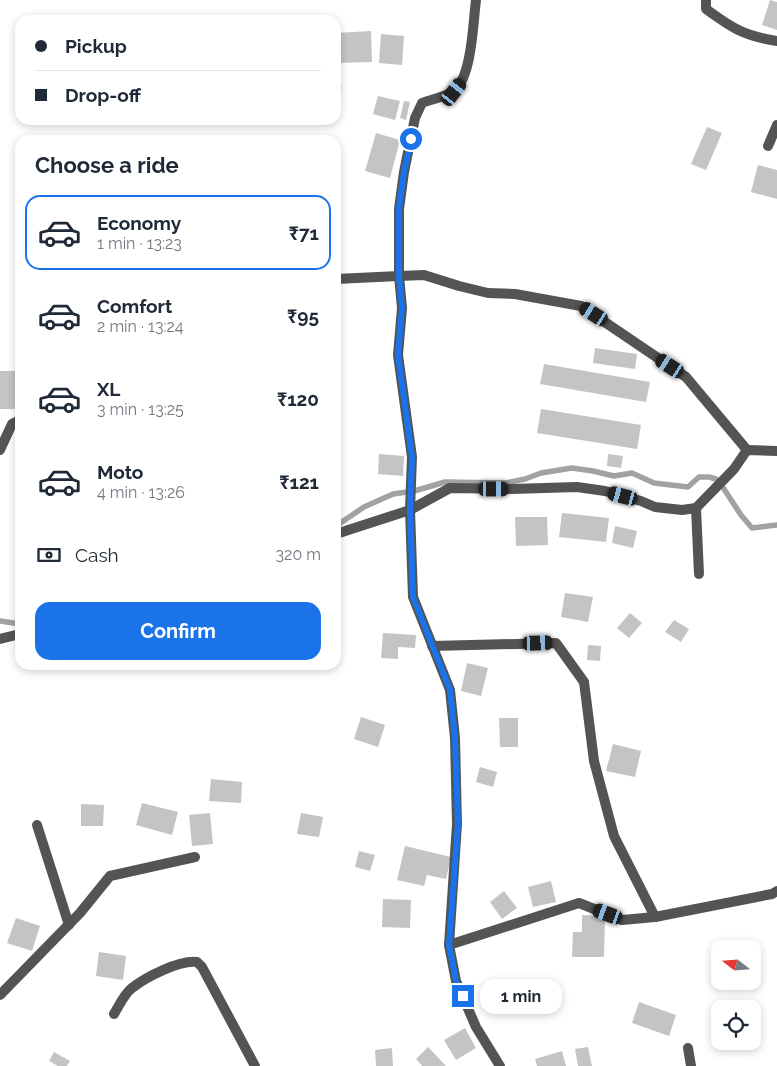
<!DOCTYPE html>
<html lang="en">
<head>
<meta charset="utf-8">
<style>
  :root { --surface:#fff; --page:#f6f6f7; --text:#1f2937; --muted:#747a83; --line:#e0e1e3; --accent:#1a73e8 }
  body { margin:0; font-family:Raleway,sans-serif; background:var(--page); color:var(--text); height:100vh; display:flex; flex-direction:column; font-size:19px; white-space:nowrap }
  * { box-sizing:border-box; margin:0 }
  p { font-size:16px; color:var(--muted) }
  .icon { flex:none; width:28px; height:28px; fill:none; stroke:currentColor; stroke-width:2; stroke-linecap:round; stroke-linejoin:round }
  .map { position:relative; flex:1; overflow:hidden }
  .side { position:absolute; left:15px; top:135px; width:326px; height:535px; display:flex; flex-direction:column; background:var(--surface); border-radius:15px; box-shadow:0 2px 8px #0003 }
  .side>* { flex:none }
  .top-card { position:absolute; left:15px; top:15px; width:326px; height:110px; border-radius:15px; box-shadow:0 2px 8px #0003; display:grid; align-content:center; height:110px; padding:0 20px; background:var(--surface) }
  .needle { width:32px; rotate:287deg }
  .fabs { position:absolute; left:711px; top:940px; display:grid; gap:10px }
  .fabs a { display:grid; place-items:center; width:50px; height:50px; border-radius:10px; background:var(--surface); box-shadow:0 2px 8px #0003; font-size:25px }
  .end { position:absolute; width:22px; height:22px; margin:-11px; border:6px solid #1a73e8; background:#fff; box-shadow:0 0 0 2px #fff }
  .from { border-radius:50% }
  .bubble { position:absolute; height:35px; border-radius:15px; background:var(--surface); box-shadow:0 2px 8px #0003; font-size:16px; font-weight:700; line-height:35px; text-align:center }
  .car { position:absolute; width:15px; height:30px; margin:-15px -8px; border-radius:6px; box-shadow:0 0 4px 1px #0007; background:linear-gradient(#222 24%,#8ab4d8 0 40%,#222 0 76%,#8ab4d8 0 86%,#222 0) }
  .top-card b { display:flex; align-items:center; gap:18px; height:48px; font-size:19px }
  .top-card b+b { border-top:1px solid var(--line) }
  .top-card i { width:12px; height:12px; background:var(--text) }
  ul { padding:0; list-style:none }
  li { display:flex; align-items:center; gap:15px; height:75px; margin:0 10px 8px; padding:0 10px; border:2px solid transparent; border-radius:15px }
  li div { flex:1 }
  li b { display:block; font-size:19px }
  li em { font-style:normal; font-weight:700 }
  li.on { border-color:var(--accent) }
  li>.icon { width:45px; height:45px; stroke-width:1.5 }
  h2 { padding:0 20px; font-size:22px; line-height:60px }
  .pay { display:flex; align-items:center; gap:12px; height:55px; padding:0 20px; font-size:19px }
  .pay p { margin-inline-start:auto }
  .primary-button { display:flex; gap:10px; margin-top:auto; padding:10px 20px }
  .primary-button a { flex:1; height:58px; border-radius:15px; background:var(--accent); color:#fff; font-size:20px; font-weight:700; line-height:58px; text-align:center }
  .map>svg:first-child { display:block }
</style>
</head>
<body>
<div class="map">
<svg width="777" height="1066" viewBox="0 0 777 1066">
  <rect width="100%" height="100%" fill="#fff"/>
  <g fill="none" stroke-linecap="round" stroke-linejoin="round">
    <g stroke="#a2a2a2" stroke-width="5.5">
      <polyline points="722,486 741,515 752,528 777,525"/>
      <polyline points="336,526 364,507 393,494 414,491 445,482 506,483 525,479 541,473 572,468 593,471 614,476 632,473 654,483 688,487 699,477 709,477 716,479"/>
      <polyline points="0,621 20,624"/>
    </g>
  </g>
  <g fill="#c4c4c4">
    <polygon points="770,0 777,2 777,30 762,25"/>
    <polygon points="371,31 372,62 336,63 336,33"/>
    <polygon points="381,34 404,36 402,65 379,63"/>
    <polygon points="336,86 342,87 337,104 336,104"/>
    <polygon points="378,96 400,101 395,120 373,114"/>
    <polygon points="404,101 410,102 406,120 400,118"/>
    <polygon points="707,127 722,133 706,170 691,164"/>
    <polygon points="376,133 400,140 390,178 365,171"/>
    <polygon points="758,165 777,170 777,199 751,192"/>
    <polygon points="595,348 637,354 635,369 593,363"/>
    <polygon points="544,364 650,382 646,402 540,384"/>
    <rect x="0" y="371" width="19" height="38"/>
    <polygon points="541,409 641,425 637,449 537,433"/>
    <polygon points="379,454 404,456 403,476 378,474"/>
    <polygon points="608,454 623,456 621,468 607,466"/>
    <polygon points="562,513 609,518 606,542 559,537"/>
    <polygon points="515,517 547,517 548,545 516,546"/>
    <polygon points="615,526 637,531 633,548 612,543"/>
    <polygon points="565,593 593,597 588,622 561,617"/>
    <polygon points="630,613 642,623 629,638 617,628"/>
    <polygon points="674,620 689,629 681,642 665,632"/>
    <polygon points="383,633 416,635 415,648 398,647 398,659 381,658"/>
    <polygon points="588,645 601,646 600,661 587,660"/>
    <polygon points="467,663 488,668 481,696 461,691"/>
    <polygon points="361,717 385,725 378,747 354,739"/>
    <polygon points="499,718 518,718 518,747 500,747"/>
    <polygon points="613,744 641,751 635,777 606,771"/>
    <polygon points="480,767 497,772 493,787 476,782"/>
    <polygon points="211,779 242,782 241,803 209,801"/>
    <polygon points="142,803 178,812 172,835 136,825"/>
    <polygon points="81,804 104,805 103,826 81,826"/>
    <polygon points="210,813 213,844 192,846 189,815"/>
    <polygon points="301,813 323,817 319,837 297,834"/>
    <polygon points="405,846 451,857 446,879 427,875 424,886 397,880"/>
    <polygon points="359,851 375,855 370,871 355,867"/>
    <polygon points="551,881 556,902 533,907 528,887"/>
    <polygon points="504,891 517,908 502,919 490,902"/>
    <polygon points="383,899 411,900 410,928 382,927"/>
    <polygon points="582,915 605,916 604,957 572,957 573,932 582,932"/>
    <polygon points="16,918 40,926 32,951 7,943"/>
    <polygon points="99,952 126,956 123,980 96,976"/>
    <polygon points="549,991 551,1010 532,1012 529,994"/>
    <polygon points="639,1002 676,1015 669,1036 632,1023"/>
    <polygon points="465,1028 476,1048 456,1060 444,1040"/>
    <polygon points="428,1047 446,1066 422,1066 416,1059"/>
    <polygon points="588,1047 592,1066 578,1066 575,1049"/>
    <polygon points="392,1048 393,1066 376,1066 375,1050"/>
    <polygon points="562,1051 566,1066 537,1066 535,1059"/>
    <polygon points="54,1052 70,1061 67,1066 58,1066 49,1061"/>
  </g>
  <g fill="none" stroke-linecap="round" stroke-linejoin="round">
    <g stroke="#545454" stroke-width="10">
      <path d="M706,0V9C732,28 744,36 777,41"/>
      <polyline points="768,146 777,125"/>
    </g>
    <g stroke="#545454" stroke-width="10">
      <path d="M476,0C473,23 472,75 455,90C447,97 431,99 422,103L415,118L404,172L399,209V276L424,275L459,286L488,293L515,294L581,306L686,377L747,450"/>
      <polyline points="336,279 399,276 402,308 398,355 412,457 410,510 450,488 512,489 577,487 605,491 641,501 655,507 682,510 696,508 734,469 747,450 777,451"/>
      <polyline points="0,450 12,424 20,420"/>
      <polyline points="696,508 699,574"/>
      <polyline points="336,534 410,510 413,597 450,690 455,738 457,824 449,945 456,981 476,1027 500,1066"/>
      <polyline points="0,639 20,634"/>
      <polyline points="432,646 556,643 584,682 594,761 614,836 655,917"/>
      <polyline points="37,825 69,925"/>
      <polyline points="449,945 579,903 622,920 655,917 772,894 777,891"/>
      <polyline points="0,995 80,913 110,876 195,857"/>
      <path d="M114,1014C119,1006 124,994 132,988C146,977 179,960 197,962L202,967L255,1066"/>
      <polyline points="688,1048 691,1066"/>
    </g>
  </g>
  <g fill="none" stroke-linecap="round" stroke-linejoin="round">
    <polyline stroke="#1a73e8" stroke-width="6" points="411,139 404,172 399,208 399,276 402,308 398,355 412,457 410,510 413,597 450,690 455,738 458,824 449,945 456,981 463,996"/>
  </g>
</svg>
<div class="fabs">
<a><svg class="needle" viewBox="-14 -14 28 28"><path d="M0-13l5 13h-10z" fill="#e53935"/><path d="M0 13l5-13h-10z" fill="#747a83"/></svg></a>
<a><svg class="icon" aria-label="locate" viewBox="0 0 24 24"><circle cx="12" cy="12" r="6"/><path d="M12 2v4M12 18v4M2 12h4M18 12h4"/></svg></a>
</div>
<i class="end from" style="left:411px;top:139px"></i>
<i class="end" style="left:463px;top:996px"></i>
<div class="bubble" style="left:480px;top:979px;width:82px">1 min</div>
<i class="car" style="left:454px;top:92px;rotate:38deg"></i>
<i class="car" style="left:594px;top:314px;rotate:302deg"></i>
<i class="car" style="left:670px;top:366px;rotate:303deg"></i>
<i class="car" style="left:494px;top:489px;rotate:90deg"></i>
<i class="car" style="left:623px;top:496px;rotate:285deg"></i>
<i class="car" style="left:538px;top:643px;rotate:88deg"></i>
<i class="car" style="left:608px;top:914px;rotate:290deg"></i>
<div class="top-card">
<b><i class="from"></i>Pickup</b>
<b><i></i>Drop-off</b>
</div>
<section class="side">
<h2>Choose a ride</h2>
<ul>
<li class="on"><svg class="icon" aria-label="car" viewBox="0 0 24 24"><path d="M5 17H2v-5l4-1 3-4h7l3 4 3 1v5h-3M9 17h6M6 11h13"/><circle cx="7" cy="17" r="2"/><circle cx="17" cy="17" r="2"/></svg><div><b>Economy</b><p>1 min · 13:23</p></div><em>₹71</em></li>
<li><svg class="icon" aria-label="car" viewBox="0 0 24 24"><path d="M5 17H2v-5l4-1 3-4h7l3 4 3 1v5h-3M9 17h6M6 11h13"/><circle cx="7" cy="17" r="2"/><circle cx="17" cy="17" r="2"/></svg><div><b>Comfort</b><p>2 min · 13:24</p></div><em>₹95</em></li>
<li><svg class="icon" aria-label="car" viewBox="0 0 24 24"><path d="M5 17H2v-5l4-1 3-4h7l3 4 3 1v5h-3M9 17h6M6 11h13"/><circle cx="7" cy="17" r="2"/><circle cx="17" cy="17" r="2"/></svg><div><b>XL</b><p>3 min · 13:25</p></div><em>₹120</em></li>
<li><svg class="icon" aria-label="car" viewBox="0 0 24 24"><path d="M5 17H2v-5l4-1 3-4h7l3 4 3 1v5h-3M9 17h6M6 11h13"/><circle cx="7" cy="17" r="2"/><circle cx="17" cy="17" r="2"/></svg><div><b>Moto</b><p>4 min · 13:26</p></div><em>₹121</em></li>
</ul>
<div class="pay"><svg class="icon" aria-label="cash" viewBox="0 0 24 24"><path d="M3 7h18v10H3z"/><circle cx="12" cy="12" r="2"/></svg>Cash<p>320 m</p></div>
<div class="primary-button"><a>Confirm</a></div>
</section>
</div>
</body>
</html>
